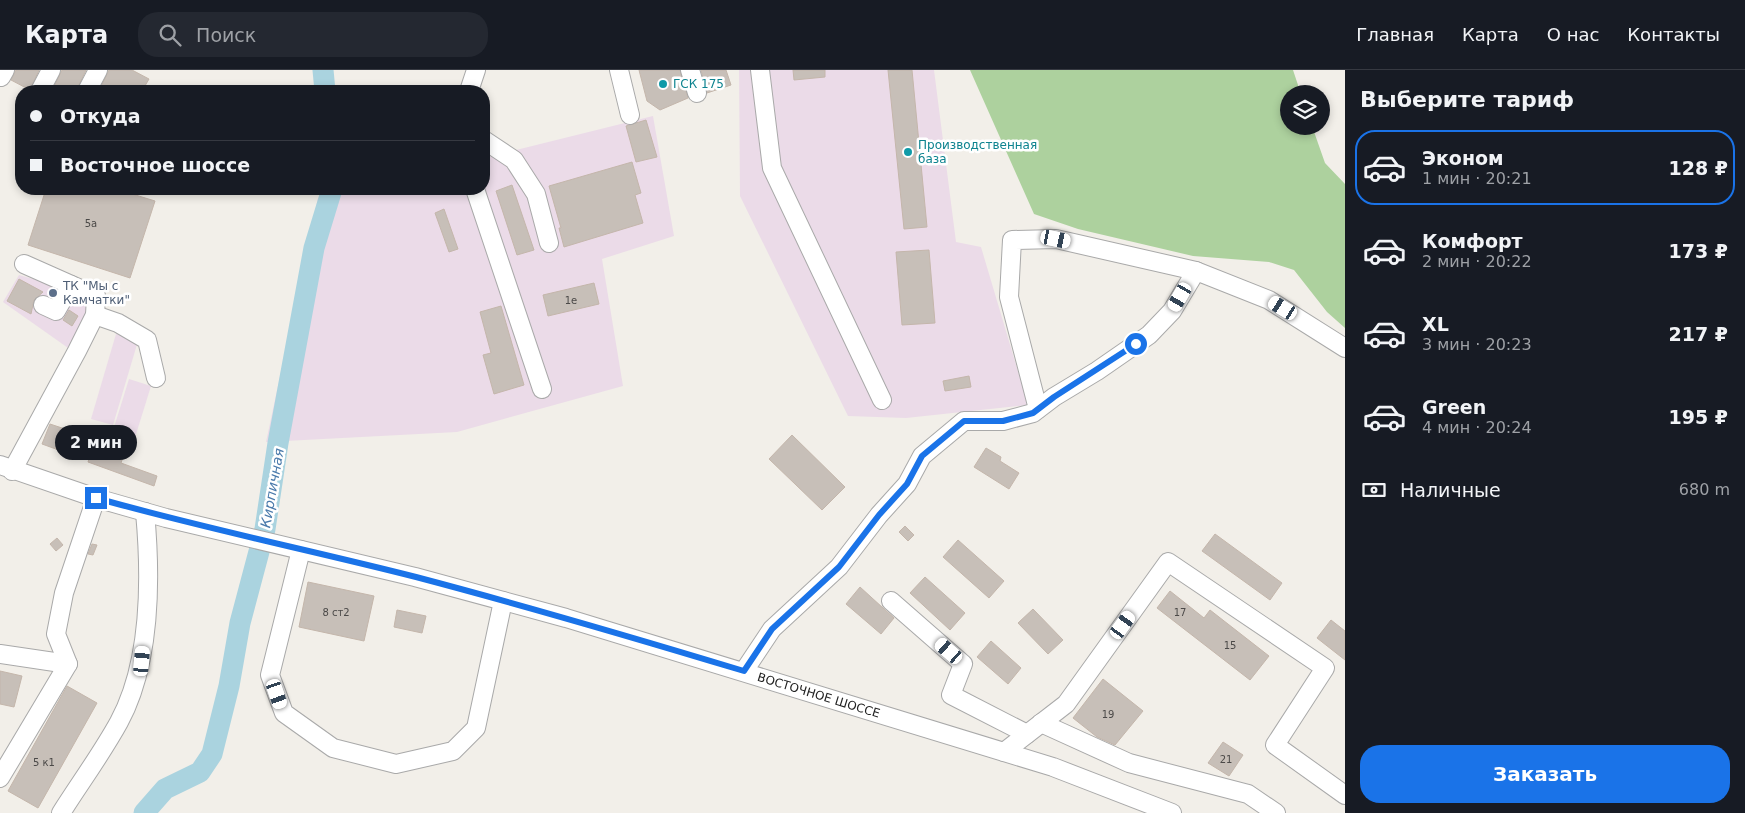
<!DOCTYPE html>
<html lang="ru">
<head>
<meta charset="utf-8">
<style>
  :root { --surface:#171b24; --page:#242831; --text:#f1f3f6; --muted:#9ea1a6; --line:#363941; --accent:#1a73e8 }
  body { margin:0; font-family:"DejaVu Sans",sans-serif; background:var(--page); color:var(--text); height:100vh; display:flex; flex-direction:column; font-size:19px; white-space:nowrap }
  * { box-sizing:border-box; margin:0 }
  p { font-size:16px; color:var(--muted) }
  .icon { flex:none; width:28px; height:28px; fill:none; stroke:currentColor; stroke-width:2; stroke-linecap:round; stroke-linejoin:round }
  .map { position:relative; flex:1; overflow:hidden }
  .panel { display:flex; flex-direction:column; background:var(--surface); width:400px }
  .panel>* { flex:none }
  .guide { position:absolute; left:15px; top:15px; width:475px; height:110px; border-radius:20px; box-shadow:0 2px 8px #0003; display:grid; align-content:center; height:110px; padding:0 15px; background:var(--surface) }
  .controls { position:absolute; left:1280px; top:15px; display:grid; gap:10px }
  .controls a { display:grid; place-items:center; width:50px; height:50px; border-radius:50%; background:var(--surface); box-shadow:0 2px 8px #0003; font-size:25px }
  .end { position:absolute; width:22px; height:22px; margin:-11px; border:6px solid #1a73e8; background:#fff; box-shadow:0 0 0 2px #fff }
  .from { border-radius:50% }
  .bubble { position:absolute; height:35px; border-radius:18px; background:var(--surface); box-shadow:0 2px 8px #0003; font-size:16px; font-weight:800; line-height:35px; text-align:center }
  .car { position:absolute; width:15px; height:30px; margin:-15px -8px; border-radius:6px; box-shadow:0 0 4px 1px #0007; background:linear-gradient(#fff 24%,#345 0 40%,#fff 0 76%,#345 0 86%,#fff 0) }
  .guide b { display:flex; align-items:center; gap:18px; height:48px; font-size:19px }
  .guide b+b { border-top:1px solid var(--line) }
  .guide i { width:12px; height:12px; background:var(--text) }
  ul { padding:0; list-style:none }
  li { display:flex; align-items:center; gap:15px; height:75px; margin:0 10px 8px; padding:0 5px; border:2px solid transparent; border-radius:20px }
  li div { flex:1 }
  li b { display:block; font-size:19px }
  li em { font-style:normal; font-weight:800 }
  li.current { border-color:var(--accent) }
  li>.icon { width:45px; height:45px; stroke-width:1.5 }
  h2 { padding:0 15px; font-size:22px; line-height:60px }
  .pay { display:flex; align-items:center; gap:12px; height:55px; padding:0 15px; font-size:19px }
  .pay p { margin-inline-start:auto }
  .action { display:flex; gap:10px; margin-top:auto; padding:10px 15px }
  .action a { flex:1; height:58px; border-radius:20px; background:var(--accent); color:#fff; font-size:20px; font-weight:800; line-height:58px; text-align:center }
  header { display:flex; align-items:center; gap:30px; box-sizing:border-box; height:70px; padding:0 25px; background:var(--surface); border-bottom:1px solid var(--line) }
  header strong { font-size:24px }
  nav { display:flex; gap:28px; margin-inline-start:auto; font-size:18px }
  .search { width:350px; height:45px; background:var(--page); display:flex; align-items:center; gap:12px; box-sizing:border-box; padding:0 18px; border-radius:20px; color:var(--muted); font-size:19px }
  main { display:flex; flex:1; min-height:0 }
  .map>svg:first-child { display:block }
</style>
</head>
<body>
<header>
<strong>Карта</strong>
<div class="search"><svg class="icon" aria-label="search" viewBox="0 0 24 24"><circle cx="10" cy="10" r="6"/><path d="M15 15l6 6"/></svg>Поиск</div>
<nav><a>Главная</a><a>Карта</a><a>О нас</a><a>Контакты</a></nav>
</header>
<main>
<div class="map">
<svg width="1345" height="743" viewBox="0 0 1345 743">
  <rect width="100%" height="100%" fill="#f2efe9"/>
  <g fill="#ebdbe8">
    <polygon points="739,0 934,0 956,172 981,177 1028,335 906,348 848,346 740,126"/>
    <polygon points="653,46 674,166 602,189 623,316 457,362 266,372 318,128 355,119 484,119 484,88"/>
    <polygon points="19,205 51,214 94,240 71,280 3,232"/>
    <polygon points="116,264 138,271 113,355 91,349"/>
    <polygon points="129,309 151,316 133,374 111,367"/>
  </g>
  <polygon fill="#add19e" points="970,0 1293,0 1301,24 1289,24 1289,56 1312,56 1325,93 1345,114 1345,258 1327,242 1294,200 1269,192 1193,186 1078,159 1034,144"/>
  <g fill="none" stroke-linecap="round" stroke-linejoin="round">
    <g stroke="#aad3df" stroke-width="21">
      <polyline points="323,0 325,21"/>
      <polyline points="144,743 165,719 200,702 212,684 229,616 240,553 265,459 278,373 314,178 332,119"/>
    </g>
  </g>
  <g fill="#c7bfb8" stroke="#c4b6ab">
    <polygon points="16,0 39,0 30,20 11,10"/>
    <polygon points="62,0 86,0 76,21 52,21"/>
    <polygon points="109,0 132,0 149,9 142,21 99,21"/>
    <polygon points="639,0 680,0 688,28 660,40 647,31"/>
    <polygon points="701,0 726,0 731,15 707,23"/>
    <polygon points="793,0 825,0 825,7 794,10"/>
    <polygon points="888,0 912,0 927,157 904,159"/>
    <polygon points="646,50 657,87 636,92 626,56"/>
    <polygon points="632,92 641,123 635,125 643,153 564,177 559,158 561,158 549,116"/>
    <polygon points="512,115 534,180 517,185 496,121"/>
    <polygon points="46,119 116,119 155,131 130,208 28,175"/>
    <polygon points="444,139 458,179 449,182 435,143"/>
    <polygon points="929,180 935,253 902,255 896,182"/>
    <polygon points="19,209 43,222 34,230 31,244 7,231"/>
    <polygon points="594,213 599,234 548,246 543,225"/>
    <polygon points="501,236 524,315 494,324 483,285 491,283 480,242"/>
    <polygon points="69,240 78,246 72,256 63,250"/>
    <polygon points="969,306 971,317 945,321 943,311"/>
    <polygon points="50,354 74,362 67,383 42,374"/>
    <polygon points="792,365 845,417 822,440 769,389"/>
    <polygon points="986,378 1001,387 1000,391 1019,403 1009,419 974,397"/>
    <polygon points="104,380 123,387 121,393 157,406 154,416 88,392 91,382 102,386"/>
    <polygon points="905,456 914,465 908,471 899,462"/>
    <polygon points="1215,464 1282,513 1270,530 1202,481"/>
    <polygon points="57,468 63,475 56,481 50,474"/>
    <polygon points="958,470 1004,511 989,528 943,487"/>
    <polygon points="92,474 97,475 93,485 88,484"/>
    <polygon points="925,507 965,543 950,560 910,523"/>
    <polygon points="308,512 374,526 364,571 299,557"/>
    <polygon points="860,517 894,548 881,564 846,534"/>
    <polygon points="1170,521 1204,548 1210,540 1269,586 1250,610 1157,538"/>
    <polygon points="1033,539 1063,570 1048,584 1018,553"/>
    <polygon points="397,540 426,546 422,563 394,557"/>
    <polygon points="1331,550 1345,561 1345,590 1317,568"/>
    <polygon points="991,571 1021,598 1008,614 977,587"/>
    <polygon points="0,601 22,606 14,637 0,634"/>
    <polygon points="1103,609 1143,641 1115,675 1097,667 1073,648"/>
    <polygon points="67,616 97,633 38,738 8,721"/>
    <polygon points="1223,672 1243,685 1229,706 1208,693"/>
  </g>
  <g fill="none" stroke-linecap="round" stroke-linejoin="round">
    <g stroke="#a9a9a9" stroke-width="20">
      <g id="minor">
        <polyline points="619,0 630,45"/>
        <polyline points="690,0 697,23"/>
        <polyline points="760,0 772,98 882,330"/>
        <polyline points="1,7 5,0"/>
        <polyline points="40,21 51,0"/>
        <polyline points="87,21 98,0"/>
        <polyline points="469,21 476,0"/>
        <polyline points="484,70 514,90 536,124 549,173"/>
        <polyline points="475,119 542,319"/>
        <polyline points="43,235 56,241 71,215"/>
        <polyline points="95,245 118,253 147,270 156,308"/>
        <polyline points="1038,339 1009,227 1012,170 1056,169 1196,201"/>
        <path id="s1" d="M0,395L96,428L166,448L415,507L566,548L1053,697L1172,743"/>
        <polyline points="12,401 77,281 95,245 96,226 24,194"/>
        <polyline points="301,480 270,605 284,643 333,678 396,694 453,681 476,658 503,531"/>
        <polyline points="891,531 963,594 951,625 1027,664"/>
        <polyline points="0,584 68,594"/>
        <polyline points="744,601 772,559 839,497 879,445 907,414 922,386 964,351 1003,351 1033,343 1054,327 1097,301 1149,265 1172,241 1196,201 1269,230 1345,278"/>
        <polyline points="1041,653 1129,693 1248,724 1276,743"/>
        <polyline points="1004,682 1066,634 1168,492 1325,598 1275,675 1345,725"/>
        <polyline points="0,708 68,594 56,564 64,523 96,428"/>
        <path d="M61,743C80,713 102,683 119,652C151,593 151,507 145,442"/>
      </g>
    </g>
    <use href="#minor" stroke="#fff" stroke-width="18"/>
  </g>
  <g fill="none" stroke-linecap="round" stroke-linejoin="round">
    <path stroke="#1a73e8" stroke-width="6" d="M96,428C202,458 310,480 416,507C526,536 635,568 744,601L772,559L839,497L879,445L907,414L922,386L964,351H1003L1033,343L1054,327L1136,274"/>
  </g>
  <g fill="#0f9aa8" stroke="#fff" stroke-width="2">
    <circle cx="663" cy="14" r="5"/>
    <circle cx="908" cy="82" r="5"/>
  </g>
  <circle fill="#5c6f8a" stroke="#fff" stroke-width="2" cx="53" cy="223" r="5"/>
  <g text-anchor="middle" stroke-width="5" stroke-linejoin="round" paint-order="stroke">
    <g font-size="10" fill="#4b4948">
      <text x="91" y="157">5а</text>
      <text x="571" y="234">1е</text>
      <text x="336" y="546">8 ст2</text>
      <text x="1180" y="546">17</text>
      <text x="1230" y="579">15</text>
      <text x="1108" y="648">19</text>
      <text x="1226" y="693">21</text>
      <text x="44" y="696">5 к1</text>
    </g>
    <g font-size="12" fill="#0d838f" stroke="#fff" text-anchor="start">
      <text x="673" y="18">ГСК 175</text>
      <text x="918" y="79">Производственная<tspan x="918" dy="14">база</tspan></text>
    </g>
    <g font-size="12" fill="#4e5e75" stroke="#fff" text-anchor="start">
      <text x="63" y="220">ТК "Мы с<tspan x="63" dy="14">Камчатки"</tspan></text>
    </g>
    <g font-size="12" fill="#222" stroke="#fff">
      <text dy="4" stroke="none"><textPath href="#s1" startOffset="851">ВОСТОЧНОЕ ШОССЕ</textPath></text>
    </g>
    <g font-size="14" font-style="italic" fill="#4a7aab" stroke="#fff">
      <text transform="translate(272 418) rotate(-80)" y="5">Кирпичная</text>
    </g>
  </g>
</svg>
<div class="controls">
<a><svg class="icon" aria-label="layers" viewBox="0 0 24 24"><path d="M12 4l9 5-9 5-9-5zM3 14l9 5 9-5"/></svg></a>
</div>
<i class="end from" style="left:1136px;top:274px"></i>
<i class="end" style="left:96px;top:428px"></i>
<div class="bubble" style="left:55px;top:355px;width:82px">2 мин</div>
<i class="car" style="left:1056px;top:169px;rotate:102deg"></i>
<i class="car" style="left:1180px;top:227px;rotate:210deg"></i>
<i class="car" style="left:1283px;top:238px;rotate:301deg"></i>
<i class="car" style="left:1123px;top:555px;rotate:36deg"></i>
<i class="car" style="left:949px;top:581px;rotate:311deg"></i>
<i class="car" style="left:142px;top:591px;rotate:5deg"></i>
<i class="car" style="left:277px;top:624px;rotate:161deg"></i>
<div class="guide">
<b><i class="from"></i>Откуда</b>
<b><i></i>Восточное шоссе</b>
</div>
</div>
<section class="panel">
<h2>Выберите тариф</h2>
<ul>
<li class="current"><svg class="icon" aria-label="car" viewBox="0 0 24 24"><path d="M5 17H2v-5l4-1 3-4h7l3 4 3 1v5h-3M9 17h6M6 11h13"/><circle cx="7" cy="17" r="2"/><circle cx="17" cy="17" r="2"/></svg><div><b>Эконом</b><p>1 мин · 20:21</p></div><em>128 ₽</em></li>
<li><svg class="icon" aria-label="car" viewBox="0 0 24 24"><path d="M5 17H2v-5l4-1 3-4h7l3 4 3 1v5h-3M9 17h6M6 11h13"/><circle cx="7" cy="17" r="2"/><circle cx="17" cy="17" r="2"/></svg><div><b>Комфорт</b><p>2 мин · 20:22</p></div><em>173 ₽</em></li>
<li><svg class="icon" aria-label="car" viewBox="0 0 24 24"><path d="M5 17H2v-5l4-1 3-4h7l3 4 3 1v5h-3M9 17h6M6 11h13"/><circle cx="7" cy="17" r="2"/><circle cx="17" cy="17" r="2"/></svg><div><b>XL</b><p>3 мин · 20:23</p></div><em>217 ₽</em></li>
<li><svg class="icon" aria-label="car" viewBox="0 0 24 24"><path d="M5 17H2v-5l4-1 3-4h7l3 4 3 1v5h-3M9 17h6M6 11h13"/><circle cx="7" cy="17" r="2"/><circle cx="17" cy="17" r="2"/></svg><div><b>Green</b><p>4 мин · 20:24</p></div><em>195 ₽</em></li>
</ul>
<div class="pay"><svg class="icon" aria-label="cash" viewBox="0 0 24 24"><path d="M3 7h18v10H3z"/><circle cx="12" cy="12" r="2"/></svg>Наличные<p>680 m</p></div>
<div class="action"><a>Заказать</a></div>
</section>
</main>
</body>
</html>
